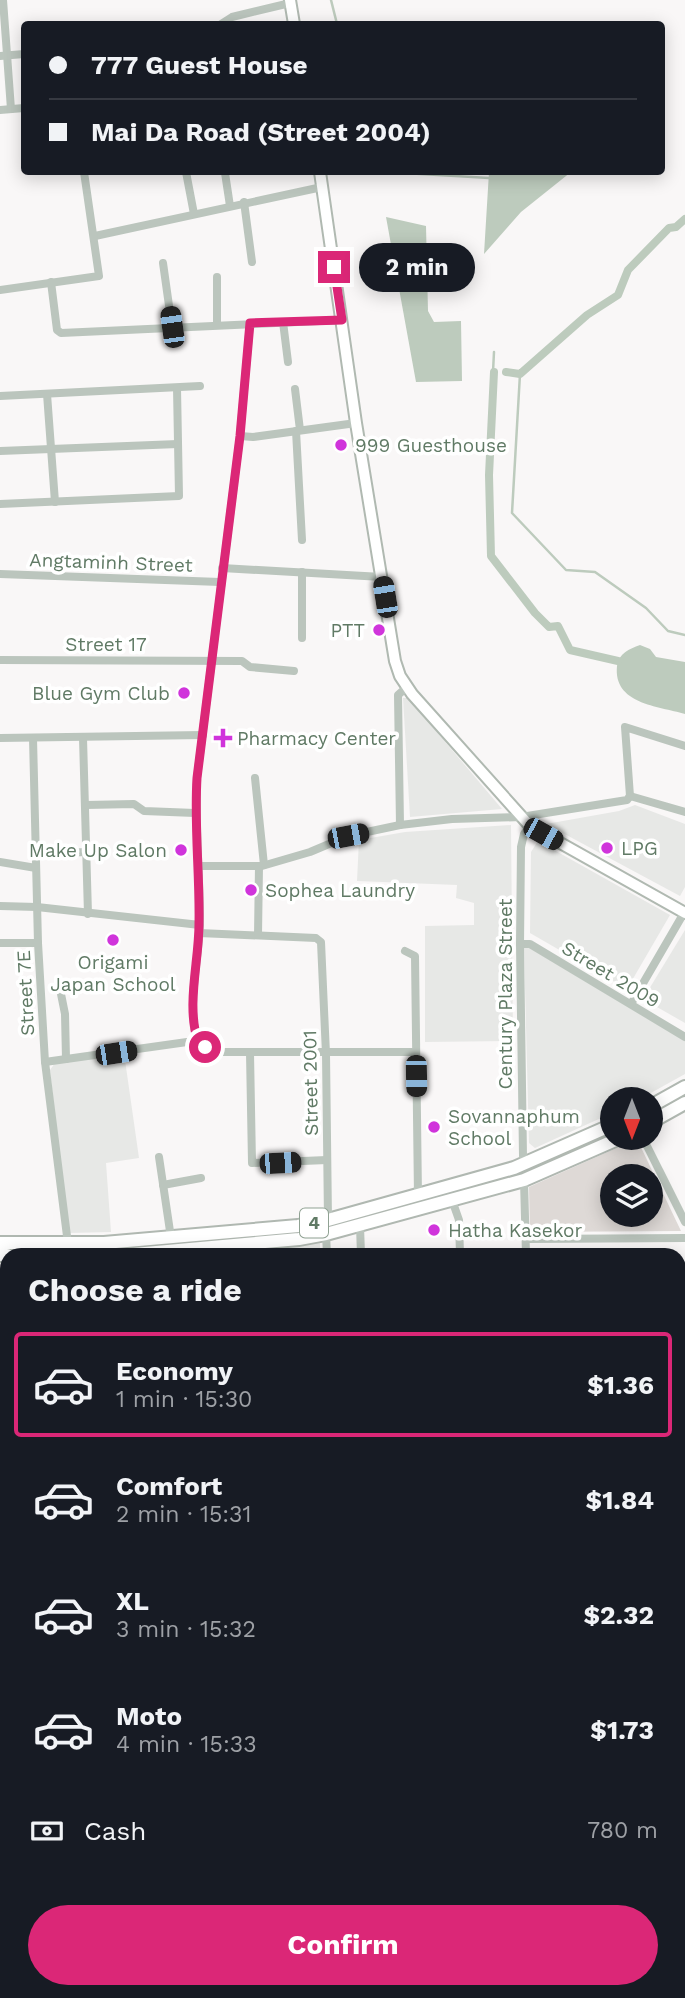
<!DOCTYPE html>
<html lang="en">
<head>
<meta charset="utf-8">
<style>
  :root { --surface:#171b24; --page:#20242c; --text:#f1f3f6; --muted:#9ea1a6; --line:#363941; --accent:#db2777 }
  body { margin:0; font-family:"Work Sans",sans-serif; background:var(--page); color:var(--text); height:100vh; display:flex; flex-direction:column; font-size:26px; white-space:nowrap }
  * { box-sizing:border-box; margin:0 }
  p { font-size:23px; color:var(--muted) }
  .icon { flex:none; width:38px; height:38px; fill:none; stroke:currentColor; stroke-width:2; stroke-linecap:round; stroke-linejoin:round }
  .map { position:relative; flex:1; overflow:hidden }
  .details { position:absolute; left:0px; top:1248px; width:686px; height:751px; display:flex; flex-direction:column; background:var(--surface); border-radius:21px 21px 0 0; box-shadow:0 4px 18px #0003 }
  .details>* { flex:none }
  .banner { position:absolute; left:21px; top:21px; width:644px; height:154px; border-radius:7px; box-shadow:0 4px 18px #0003; display:grid; align-content:center; height:154px; padding:0 28px; background:var(--surface) }
  .needle { width:46px; rotate:180deg }
  .buttons { position:absolute; left:600px; top:1087px; display:grid; gap:14px }
  .buttons a { display:grid; place-items:center; width:63px; height:63px; border-radius:50%; background:var(--surface); box-shadow:0 4px 18px #0003; font-size:35px }
  .end { position:absolute; width:32px; height:32px; margin:-16px; border:9px solid #db2777; background:#fff; box-shadow:0 0 0 4px #fff }
  .from { border-radius:50% }
  .bubble { position:absolute; height:49px; border-radius:24px; background:var(--surface); box-shadow:0 4px 18px #0003; font-size:23px; font-weight:700; line-height:49px; text-align:center }
  .car { position:absolute; width:21px; height:42px; margin:-21px -10px; border-radius:9px; box-shadow:0 0 5px 2px #0007; background:linear-gradient(#222 24%,#8ab4d8 0 40%,#222 0 76%,#8ab4d8 0 86%,#222 0) }
  .banner b { display:flex; align-items:center; gap:24px; height:66px; font-size:26px }
  .banner b+b { border-top:2px solid var(--line) }
  .banner i { width:18px; height:18px; background:var(--text) }
  ul { padding:0; list-style:none }
  li { display:flex; align-items:center; gap:21px; height:105px; margin:0 14px 10px; padding:0 14px; border:4px solid transparent; border-radius:7px }
  li div { flex:1 }
  li b { display:block; font-size:26px }
  li em { font-style:normal; font-weight:700 }
  li.active { border-color:var(--accent) }
  li>.icon { width:63px; height:63px; stroke-width:1.5 }
  h2 { padding:0 28px; font-size:32px; line-height:84px }
  .pay { display:flex; align-items:center; gap:18px; height:77px; padding:0 28px; font-size:26px }
  .pay p { margin-inline-start:auto }
  .action { display:flex; gap:14px; margin-top:auto; padding:14px 28px }
  .action a { flex:1; height:80px; border-radius:42px; background:var(--accent); color:#fff; font-size:28px; font-weight:700; line-height:80px; text-align:center }
  .map>svg:first-child { display:block }
</style>
</head>
<body>
<div class="map">
<svg width="685" height="1998" viewBox="0 0 685 1998">
  <rect width="100%" height="100%" fill="#f9f7f7"/>
  <g fill="#e7e8e6">
    <polygon points="403,698 408,698 502,809 410,817"/>
    <polygon points="635,805 685,824 685,887 680,896 546,824 619,811"/>
    <polygon points="511,825 513,1041 425,1042 425,926 474,925 474,903 456,898 457,885 357,881 359,840 405,832"/>
    <polygon points="538,841 670,915 627,989 530,933 531,852"/>
    <polygon points="685,930 685,1023 643,999"/>
    <polygon points="528,947 685,1041 685,1074 640,1099 612,1099 612,1113 535,1148 529,1143 524,948"/>
    <polygon points="124,1053 139,1158 106,1163 111,1232 68,1233 50,1070 55,1063"/>
    <polygon points="320,1241 320,1255 264,1255 264,1247"/>
  </g>
  <path fill="#ded9d6" fill-rule="evenodd" d="M637,1139L681,1231L530,1232L529,1187ZM612,1176H651V1214H612Z"/>
  <g fill="#bdcbbd">
    <polygon points="489,172 571,172 521,212 484,254"/>
    <polygon points="386,217 426,226 428,311 434,322 461,321 462,381 416,382"/>
    <path d="M640,645L650,649L656,657L685,662V714C658,706 613,704 617,666C619,653 629,649 640,645Z"/>
  </g>
  <g fill="none" stroke-linecap="round" stroke-linejoin="round">
    <g stroke="#bdcbbd" stroke-width="2.5">
      <polyline points="331,0 337,24"/>
      <polyline points="387,172 489,178"/>
      <polyline points="493,372 494,352"/>
      <polyline points="520,374 512,513 566,570 595,572 646,608 668,631 685,635"/>
    </g>
    <g stroke="#bdcbbd" stroke-width="8">
      <polyline points="494,372 489,475 491,556 535,613 549,627 558,626 570,650 618,661"/>
      <polyline points="506,372 520,374 587,315 618,295 628,270 669,228 676,227 685,219"/>
    </g>
    <g stroke="#b0b9b1" stroke-width="14">
      <g id="major">
        <polyline points="290,0 294,24"/>
        <polyline points="320,172 356,423 395,661 400,676 412,694 530,826 685,913"/>
      </g>
    </g>
    <g stroke="#b0b8b1" stroke-width="16">
      <g id="highway">
        <polyline points="651,1106 685,1087"/>
        <polyline points="651,1122 685,1103"/>
        <polyline points="0,1243 104,1243 298,1226 328,1220 514,1168 612,1125"/>
        <polyline points="0,1255 7,1255"/>
        <polyline points="123,1255 299,1239 326,1234 524,1180 620,1138"/>
      </g>
    </g>
    <g stroke="#bbc5bd" stroke-width="8">
      <polyline points="3,0 11,109"/>
      <polyline points="221,24 232,17 290,3"/>
      <polyline points="0,56 24,54"/>
      <polyline points="0,110 24,108"/>
      <polyline points="186,172 194,214"/>
      <polyline points="225,173 230,206"/>
      <polyline points="244,202 252,262"/>
      <polyline points="95,236 322,187"/>
      <polyline points="163,263 172,327"/>
      <polyline points="217,277 217,325"/>
      <polyline points="51,282 57,330 61,333 342,320"/>
      <polyline points="0,290 99,276 84,172"/>
      <polyline points="283,322 288,362"/>
      <polyline points="295,389 300,430"/>
      <polyline points="47,394 55,502"/>
      <polyline points="0,396 200,386"/>
      <polyline points="296,431 302,540"/>
      <polyline points="240,436 253,437 356,423"/>
      <polyline points="0,451 178,444"/>
      <polyline points="0,504 179,496 177,388"/>
      <polyline points="222,568 382,577"/>
      <polyline points="302,572 302,638"/>
      <polyline points="0,574 220,582"/>
      <polyline points="0,660 242,661 250,667 294,671"/>
      <polyline points="0,738 203,735"/>
      <polyline points="33,738 38,943 45,1062 68,1244"/>
      <polyline points="83,738 88,914"/>
      <polyline points="255,778 264,865"/>
      <polyline points="630,796 625,727 685,746"/>
      <polyline points="86,805 134,804 144,811 195,813"/>
      <polyline points="400,825 398,695 407,687"/>
      <polyline points="35,854 87,852"/>
      <polyline points="0,862 36,868"/>
      <polyline points="199,866 262,866 310,852 348,836 400,825 452,819 521,817 627,800 630,796 685,812"/>
      <polyline points="0,906 37,907 200,925"/>
      <polyline points="199,933 316,938 321,942 326,1054 328,1220"/>
      <polyline points="258,935 259,866"/>
      <polyline points="0,943 38,943"/>
      <polyline points="520,944 530,944 685,1037"/>
      <polyline points="405,951 415,956 418,1196"/>
      <polyline points="60,989 65,1014 66,1059"/>
      <polyline points="631,1004 685,911"/>
      <path d="M198,1042C186,1005 199,961 200,924C200,875 195,827 197,778L240,436L250,323"/>
      <polyline points="250,1053 252,1163 327,1160"/>
      <polyline points="45,1062 187,1042 198,1042 216,1052 416,1052"/>
      <polyline points="643,1138 685,1222"/>
      <polyline points="159,1157 171,1238"/>
      <polyline points="526,1164 523,1156 520,944 521,847 524,834 530,826"/>
      <polyline points="524,1180 526,1255"/>
      <polyline points="163,1185 201,1178"/>
      <polyline points="452,1200 459,1220 460,1255"/>
      <polyline points="360,1226 361,1255"/>
      <polyline points="326,1234 327,1255"/>
      <polyline points="526,1239 685,1238"/>
      <polyline points="679,1308 685,1308"/>
      <polyline points="679,1375 685,1375"/>
      <polyline points="0,1411 7,1410"/>
      <polyline points="679,1422 685,1422"/>
      <polyline points="0,1483 7,1482"/>
      <polyline points="679,1483 685,1483"/>
      <polyline points="0,1532 7,1532"/>
      <polyline points="679,1605 685,1605"/>
      <polyline points="0,1692 7,1691"/>
      <polyline points="679,1708 685,1708"/>
      <polyline points="685,1800 685,1808"/>
      <polyline points="0,1849 7,1848"/>
      <polyline points="679,1906 685,1906"/>
      <polyline points="0,1946 7,1946"/>
      <polyline points="663,1992 663,1998"/>
      <polyline points="500,1998 501,1992"/>
    </g>
    <use href="#major" stroke="#fff" stroke-width="10"/>
    <use href="#highway" stroke="#fff" stroke-width="12"/>
    <g stroke="#9eaba0" stroke-width="5">
      <g id="rail">
        <polyline points="679,1614 685,1613"/>
        <polyline points="0,1701 7,1700"/>
      </g>
    </g>
    <use href="#rail" stroke="#fff" stroke-width="2.5" stroke-dasharray="8" stroke-linecap="butt"/>
  </g>
  <g fill="none" stroke-linecap="round" stroke-linejoin="round">
    <path stroke="#db2777" stroke-width="9" d="M205,1047L198,1042C186,1005 199,962 199,924C200,875 194,827 197,778L240,436L250,323L342,320L334,267"/>
  </g>
  <g fill="#d034db" stroke="#fff" stroke-width="2.5">
    <circle cx="341" cy="445" r="7"/>
    <circle cx="379" cy="630" r="7"/>
    <circle cx="184" cy="693" r="7"/>
    <path d="M219.5 727.5h7v7h7v7h-7v7h-7v-7h-7v-7h7z"/>
    <circle cx="607" cy="848" r="7"/>
    <circle cx="181" cy="850" r="7"/>
    <circle cx="251" cy="890" r="7"/>
    <circle cx="113" cy="940" r="7"/>
    <circle cx="434" cy="1127" r="7"/>
    <circle cx="434" cy="1230" r="7"/>
  </g>
  <g text-anchor="middle" stroke-width="7" stroke-linejoin="round" paint-order="stroke">
    <rect fill="#fff" stroke="#90a293" stroke-width="2" x="300" y="1208.5" width="28" height="29" rx="5"/>
    <g font-size="18" font-weight="bold" fill="#607a65">
      <text x="314" y="1229">4</text>
    </g>
    <g font-size="19" fill="#607a65" stroke="#fff" text-anchor="start">
      <text x="355" y="452">999 Guesthouse</text>
      <text x="365" y="637" text-anchor="end">PTT</text>
      <text x="170" y="700" text-anchor="end">Blue Gym Club</text>
      <text x="237" y="745">Pharmacy Center</text>
      <text x="621" y="855">LPG</text>
      <text x="167" y="857" text-anchor="end">Make Up Salon</text>
      <text x="265" y="897">Sophea Laundry</text>
      <text x="113" y="969" text-anchor="middle">Origami<tspan x="113" dy="22">Japan School</tspan></text>
      <text x="448" y="1123">Sovannaphum<tspan x="448" dy="22">School</tspan></text>
      <text x="448" y="1237">Hatha Kasekor</text>
    </g>
    <g font-size="19" fill="#607a65" stroke="#fff">
      <text transform="translate(111 562) rotate(2)" y="7">Angtaminh Street</text>
      <text x="106" y="651">Street 17</text>
      <text transform="translate(611 974) rotate(31)" y="7">Street 2009</text>
      <text transform="translate(25 993) rotate(-93)" y="7">Street 7E</text>
      <text transform="translate(505 994) rotate(-90)" y="7">Century Plaza Street</text>
      <text transform="translate(310 1083) rotate(-91)" y="7">Street 2001</text>
    </g>
  </g>
</svg>
<div class="buttons">
<a><svg class="needle" viewBox="-14 -14 28 28"><path d="M0-13l5 13h-10z" fill="#e53935"/><path d="M0 13l5-13h-10z" fill="#9ea1a6"/></svg></a>
<a><svg class="icon" aria-label="layers" viewBox="0 0 24 24"><path d="M12 4l9 5-9 5-9-5zM3 14l9 5 9-5"/></svg></a>
</div>
<i class="end from" style="left:205px;top:1047px"></i>
<i class="end" style="left:334px;top:267px"></i>
<div class="bubble" style="left:359px;top:243px;width:116px">2 min</div>
<i class="car" style="left:172px;top:327px;rotate:352deg"></i>
<i class="car" style="left:385px;top:597px;rotate:351deg"></i>
<i class="car" style="left:543px;top:834px;rotate:119deg"></i>
<i class="car" style="left:348px;top:836px;rotate:79deg"></i>
<i class="car" style="left:116px;top:1053px;rotate:81deg"></i>
<i class="car" style="left:416px;top:1076px;rotate:179deg"></i>
<i class="car" style="left:280px;top:1163px;rotate:87deg"></i>
<div class="banner">
<b><i class="from"></i>777 Guest House</b>
<b><i></i>Mai Da Road (Street 2004)</b>
</div>
<section class="details">
<h2>Choose a ride</h2>
<ul>
<li class="active"><svg class="icon" aria-label="car" viewBox="0 0 24 24"><path d="M5 17H2v-5l4-1 3-4h7l3 4 3 1v5h-3M9 17h6M6 11h13"/><circle cx="7" cy="17" r="2"/><circle cx="17" cy="17" r="2"/></svg><div><b>Economy</b><p>1 min · 15:30</p></div><em>$1.36</em></li>
<li><svg class="icon" aria-label="car" viewBox="0 0 24 24"><path d="M5 17H2v-5l4-1 3-4h7l3 4 3 1v5h-3M9 17h6M6 11h13"/><circle cx="7" cy="17" r="2"/><circle cx="17" cy="17" r="2"/></svg><div><b>Comfort</b><p>2 min · 15:31</p></div><em>$1.84</em></li>
<li><svg class="icon" aria-label="car" viewBox="0 0 24 24"><path d="M5 17H2v-5l4-1 3-4h7l3 4 3 1v5h-3M9 17h6M6 11h13"/><circle cx="7" cy="17" r="2"/><circle cx="17" cy="17" r="2"/></svg><div><b>XL</b><p>3 min · 15:32</p></div><em>$2.32</em></li>
<li><svg class="icon" aria-label="car" viewBox="0 0 24 24"><path d="M5 17H2v-5l4-1 3-4h7l3 4 3 1v5h-3M9 17h6M6 11h13"/><circle cx="7" cy="17" r="2"/><circle cx="17" cy="17" r="2"/></svg><div><b>Moto</b><p>4 min · 15:33</p></div><em>$1.73</em></li>
</ul>
<div class="pay"><svg class="icon" aria-label="cash" viewBox="0 0 24 24"><path d="M3 7h18v10H3z"/><circle cx="12" cy="12" r="2"/></svg>Cash<p>780 m</p></div>
<div class="action"><a>Confirm</a></div>
</section>
</div>
</body>
</html>
